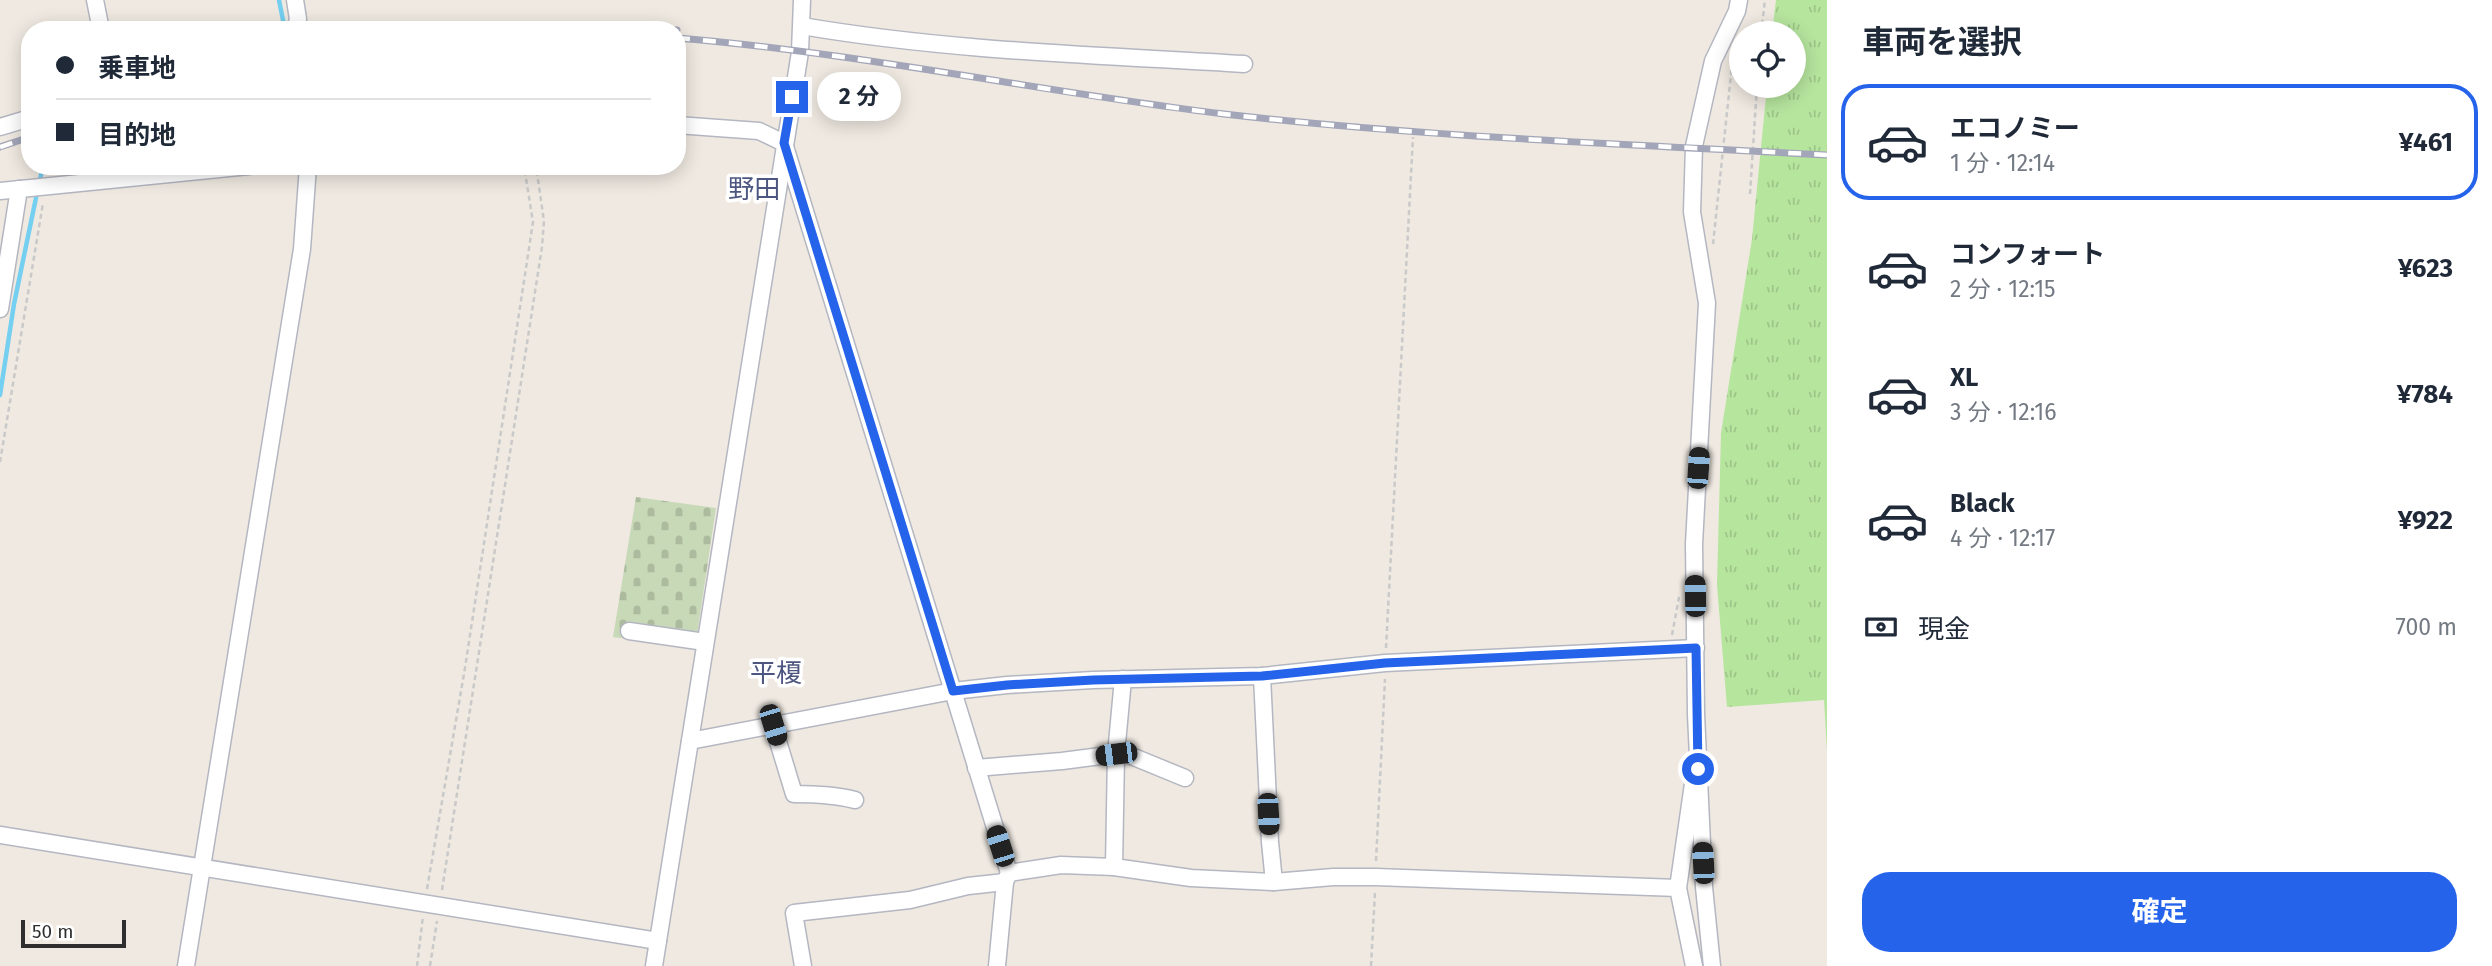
<!DOCTYPE html>
<html lang="ja">
<head>
<meta charset="utf-8">
<style>
  :root { --surface:#fff; --page:#f6f6f7; --text:#1f2937; --muted:#747a83; --line:#e0e1e3; --accent:#2563eb }
  body { margin:0; font-family:"Fira Sans","Noto Sans JP",sans-serif; background:var(--page); color:var(--text); height:100vh; display:flex; flex-direction:column; font-size:26px; white-space:nowrap }
  * { box-sizing:border-box; margin:0 }
  p { font-size:23px; color:var(--muted) }
  .icon { flex:none; width:38px; height:38px; fill:none; stroke:currentColor; stroke-width:2; stroke-linecap:round; stroke-linejoin:round }
  .map { position:relative; flex:1; overflow:hidden }
  .sheet { display:flex; flex-direction:column; background:var(--surface); width:665px }
  .sheet>* { flex:none }
  .top-card { position:absolute; left:21px; top:21px; width:665px; height:154px; border-radius:28px; box-shadow:0 4px 18px #0003; display:grid; align-content:center; height:154px; padding:0 35px; background:var(--surface) }
  .tools { position:absolute; left:1729px; top:21px; display:grid; gap:14px }
  .tools a { display:grid; place-items:center; width:77px; height:77px; border-radius:50%; background:var(--surface); box-shadow:0 4px 18px #0003; font-size:35px }
  .scale { position:absolute; left:21px; bottom:18px; width:105px; box-sizing:border-box; padding-left:7px; border:4px solid #2e2e2e; border-top:0; font-size:19px; line-height:24px; white-space:nowrap; color:#2e2e2e; -webkit-text-stroke:5px #fff; paint-order:stroke }
  .end { position:absolute; width:32px; height:32px; margin:-16px; border:9px solid #2563eb; background:#fff; box-shadow:0 0 0 4px #fff }
  .from { border-radius:50% }
  .bubble { position:absolute; height:49px; border-radius:24px; background:var(--surface); box-shadow:0 4px 18px #0003; font-size:23px; font-weight:700; line-height:49px; text-align:center }
  .car { position:absolute; width:21px; height:42px; margin:-21px -10px; border-radius:9px; box-shadow:0 0 5px 2px #0007; background:linear-gradient(#222 24%,#8ab4d8 0 40%,#222 0 76%,#8ab4d8 0 86%,#222 0) }
  .top-card b { display:flex; align-items:center; gap:24px; height:66px; font-size:26px }
  .top-card b+b { border-top:2px solid var(--line) }
  .top-card i { width:18px; height:18px; background:var(--text) }
  ul { padding:0; list-style:none }
  li { display:flex; align-items:center; gap:21px; height:116px; margin:0 14px 10px; padding:0 21px; border:4px solid transparent; border-radius:28px }
  li div { flex:1 }
  li b { display:block; font-size:26px }
  li em { font-style:normal; font-weight:700 }
  li.selected { border-color:var(--accent) }
  li>.icon { width:63px; height:63px; stroke-width:1.5 }
  h2 { padding:0 35px; font-size:32px; line-height:84px }
  .pay { display:flex; align-items:center; gap:18px; height:77px; padding:0 35px; font-size:26px }
  .pay p { margin-inline-start:auto }
  .action { display:flex; gap:14px; margin-top:auto; padding:14px 35px }
  .action a { flex:1; height:80px; border-radius:28px; background:var(--accent); color:#fff; font-size:28px; font-weight:700; line-height:80px; text-align:center }
  main { display:flex; flex:1; min-height:0 }
  .map>svg:first-child { display:block }
</style>
</head>
<body>
<main>
<div class="map">
<svg width="1827" height="966" viewBox="0 0 1827 966">
  <defs>
    <pattern id="grass-tufts" width="24" height="20" patternUnits="userSpaceOnUse" patternTransform="scale(1.75)"><rect width="24" height="20" fill="#b6e59e"/><path d="M3 7l-1-3M5 7V3M7 7l1-3M15 17l-1-3M17 17v-4M19 17l1-3" fill="none" stroke="#9dc588"/></pattern>
    <pattern id="cemetery-stones" width="16" height="16" patternUnits="userSpaceOnUse" patternTransform="scale(1.75)"><rect width="16" height="16" fill="#c8d9b8"/><path d="M2 7V4a2 2 0 0 1 4 0v3zM10 15v-3a2 2 0 0 1 4 0v3z" fill="#acbb9e"/></pattern>
  </defs>
  <rect width="100%" height="100%" fill="#efe9e1"/>
  <polygon fill="url(#grass-tufts)" points="1776,0 1827,0 1827,751 1824,700 1727,707 1717,585 1721,433 1752,239 1767,86 1794,86 1794,33 1772,33"/>
  <polygon fill="url(#cemetery-stones)" points="636,497 716,508 695,648 613,637"/>
  <g fill="none" stroke-linecap="round" stroke-linejoin="round">
    <g stroke="#75cff0" stroke-width="4.5">
      <polyline points="279,0 285,30"/>
      <polyline points="39,184 42,171 56,166"/>
      <polyline points="0,395 14,304 37,193"/>
    </g>
    <g stroke="#b4b7c1" stroke-width="19">
      <g id="minor">
        <polyline points="95,0 101,30"/>
        <path d="M802,26C948,51 1097,55 1244,64"/>
        <polyline points="295,30 298,19 295,0"/>
        <polyline points="677,125 759,131 784,143 1009,873 1005,882 997,966"/>
        <polyline points="0,127 30,118"/>
        <polyline points="0,191 249,166"/>
        <polyline points="0,309 19,189"/>
        <polyline points="629,631 705,642"/>
        <polyline points="1262,676 1270,842 1274,882"/>
        <path d="M773,725L794,794C814,794 836,795 855,800"/>
        <polyline points="690,741 953,691 1007,685 1093,680 1262,676 1385,663 1696,648"/>
        <polyline points="976,768 1062,761 1124,753 1185,778"/>
        <polyline points="1693,784 1678,888 1694,966"/>
        <polyline points="0,835 658,941"/>
        <polyline points="1114,867 1116,754 1123,679"/>
        <polyline points="1009,873 1061,865 1114,867 1191,878 1274,882 1333,877 1376,877 1678,888"/>
        <polyline points="186,966 302,249 308,166"/>
        <polyline points="654,966 800,52 802,0"/>
        <polyline points="803,966 794,913 910,900 968,886 1005,882"/>
        <polyline points="1712,966 1704,887 1696,714 1694,544 1707,303 1692,212 1694,146 1713,61 1737,11 1739,0"/>
      </g>
    </g>
    <g stroke="#c9c9c9" stroke-width="2.5" stroke-dasharray="5 3.5" stroke-linecap="butt">
      <polyline points="1761,33 1765,0"/>
      <polyline points="1750,194 1757,86"/>
      <polyline points="1713,244 1733,56"/>
      <polyline points="0,462 43,203"/>
      <polyline points="1672,635 1679,597"/>
      <polyline points="1386,648 1413,137"/>
      <polyline points="1376,861 1385,679"/>
      <polyline points="427,889 465,668 533,222 524,166"/>
      <polyline points="442,890 542,247 544,221 536,166"/>
      <polyline points="417,966 423,916"/>
      <polyline points="430,966 437,921"/>
      <polyline points="1371,966 1375,892"/>
    </g>
    <use href="#minor" stroke="#fff" stroke-width="16"/>
    <g stroke="#a3a6b8" stroke-width="7">
      <g id="rail">
        <polyline points="474,30 579,26 677,30"/>
        <path d="M677,38C861,53 1041,92 1224,114C1424,137 1626,144 1827,155"/>
        <polyline points="0,147 30,137"/>
      </g>
    </g>
    <use href="#rail" stroke="#fff" stroke-width="4.5" stroke-dasharray="13" stroke-linecap="butt"/>
  </g>
  <g fill="none" stroke-linecap="round" stroke-linejoin="round">
    <polyline stroke="#2563eb" stroke-width="9" points="792,97 784,143 953,691 1007,685 1093,680 1262,676 1385,663 1696,648 1698,769"/>
  </g>
  <g text-anchor="middle" stroke-width="7" stroke-linejoin="round" paint-order="stroke">
    <g font-size="26" fill="#4d5680" stroke="#fff">
      <text x="754" y="198">野田</text>
      <text x="776" y="682">平榎</text>
    </g>
  </g>
</svg>
<div class="tools">
<a><svg class="icon" aria-label="locate" viewBox="0 0 24 24"><circle cx="12" cy="12" r="6"/><path d="M12 2v4M12 18v4M2 12h4M18 12h4"/></svg></a>
</div>
<div class="scale">50 m</div>
<i class="end from" style="left:1698px;top:769px"></i>
<i class="end" style="left:792px;top:97px"></i>
<div class="bubble" style="left:817px;top:72px;width:84px">2 分</div>
<i class="car" style="left:1698px;top:468px;rotate:4deg"></i>
<i class="car" style="left:1695px;top:596px;rotate:359deg"></i>
<i class="car" style="left:773px;top:725px;rotate:163deg"></i>
<i class="car" style="left:1116px;top:754px;rotate:263deg"></i>
<i class="car" style="left:1268px;top:814px;rotate:177deg"></i>
<i class="car" style="left:1000px;top:846px;rotate:342deg"></i>
<i class="car" style="left:1703px;top:863px;rotate:357deg"></i>
<div class="top-card">
<b><i class="from"></i>乗車地</b>
<b><i></i>目的地</b>
</div>
</div>
<section class="sheet">
<h2>車両を選択</h2>
<ul>
<li class="selected"><svg class="icon" aria-label="car" viewBox="0 0 24 24"><path d="M5 17H2v-5l4-1 3-4h7l3 4 3 1v5h-3M9 17h6M6 11h13"/><circle cx="7" cy="17" r="2"/><circle cx="17" cy="17" r="2"/></svg><div><b>エコノミー</b><p>1 分 · 12:14</p></div><em>¥461</em></li>
<li><svg class="icon" aria-label="car" viewBox="0 0 24 24"><path d="M5 17H2v-5l4-1 3-4h7l3 4 3 1v5h-3M9 17h6M6 11h13"/><circle cx="7" cy="17" r="2"/><circle cx="17" cy="17" r="2"/></svg><div><b>コンフォート</b><p>2 分 · 12:15</p></div><em>¥623</em></li>
<li><svg class="icon" aria-label="car" viewBox="0 0 24 24"><path d="M5 17H2v-5l4-1 3-4h7l3 4 3 1v5h-3M9 17h6M6 11h13"/><circle cx="7" cy="17" r="2"/><circle cx="17" cy="17" r="2"/></svg><div><b>XL</b><p>3 分 · 12:16</p></div><em>¥784</em></li>
<li><svg class="icon" aria-label="car" viewBox="0 0 24 24"><path d="M5 17H2v-5l4-1 3-4h7l3 4 3 1v5h-3M9 17h6M6 11h13"/><circle cx="7" cy="17" r="2"/><circle cx="17" cy="17" r="2"/></svg><div><b>Black</b><p>4 分 · 12:17</p></div><em>¥922</em></li>
</ul>
<div class="pay"><svg class="icon" aria-label="cash" viewBox="0 0 24 24"><path d="M3 7h18v10H3z"/><circle cx="12" cy="12" r="2"/></svg>現金<p>700 m</p></div>
<div class="action"><a>確定</a></div>
</section>
</main>
</body>
</html>
